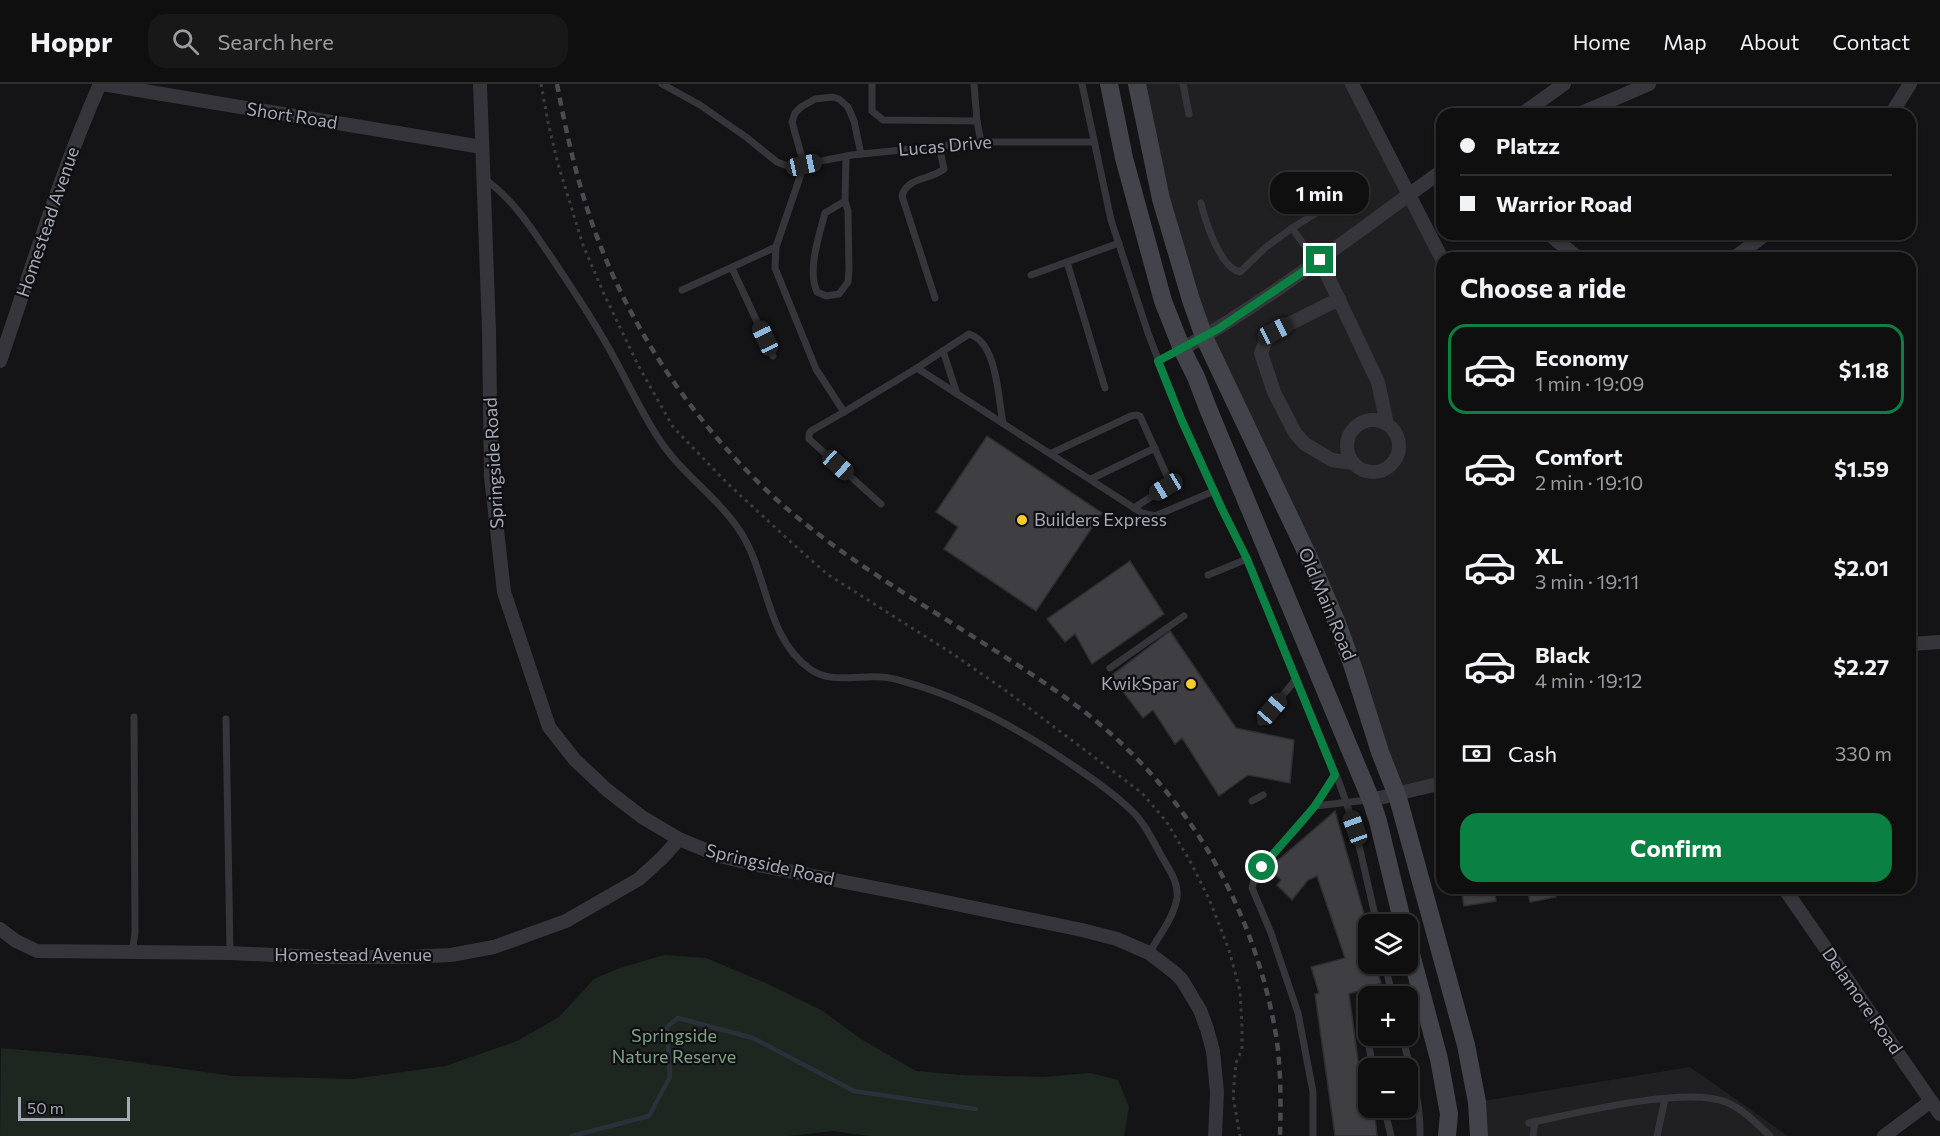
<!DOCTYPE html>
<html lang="en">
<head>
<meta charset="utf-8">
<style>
  :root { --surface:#0f0f10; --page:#181819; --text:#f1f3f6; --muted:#9b9c9f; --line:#2f2f30; --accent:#0b8043 }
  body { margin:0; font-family:Commissioner,sans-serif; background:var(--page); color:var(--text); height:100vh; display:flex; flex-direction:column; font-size:22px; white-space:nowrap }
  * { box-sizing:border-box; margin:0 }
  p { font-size:20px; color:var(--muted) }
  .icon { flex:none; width:33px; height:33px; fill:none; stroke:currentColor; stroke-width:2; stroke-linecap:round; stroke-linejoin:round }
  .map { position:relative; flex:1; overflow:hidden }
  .sheet { position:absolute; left:1436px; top:168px; width:480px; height:642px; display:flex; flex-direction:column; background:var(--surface); border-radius:18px; box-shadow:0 2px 4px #0004,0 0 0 2px var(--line) }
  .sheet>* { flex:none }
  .hud { position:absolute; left:1436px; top:24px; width:480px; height:132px; border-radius:18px; box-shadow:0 2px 4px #0004,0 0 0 2px var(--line); display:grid; align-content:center; height:132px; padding:0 24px; background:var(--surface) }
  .tools { position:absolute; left:1358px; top:830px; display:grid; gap:12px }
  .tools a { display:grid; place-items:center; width:60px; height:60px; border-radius:12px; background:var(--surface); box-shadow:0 2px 4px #0004,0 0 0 2px var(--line); font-size:30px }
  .scale { position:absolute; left:18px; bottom:15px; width:112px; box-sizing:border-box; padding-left:6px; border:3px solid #a5a8b7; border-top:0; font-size:16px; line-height:21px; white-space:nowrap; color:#a5a8b7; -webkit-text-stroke:4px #0f0f11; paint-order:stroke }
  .end { position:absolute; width:27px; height:27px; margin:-14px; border:8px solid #0b8043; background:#fff; box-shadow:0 0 0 3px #fff }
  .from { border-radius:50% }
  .bubble { position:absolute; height:42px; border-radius:18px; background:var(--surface); box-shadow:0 2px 4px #0004,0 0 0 2px var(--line); font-size:20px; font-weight:700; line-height:42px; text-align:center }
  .car { position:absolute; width:18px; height:36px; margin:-18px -9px; border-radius:8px; box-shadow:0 0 4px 2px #0007; background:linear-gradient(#222 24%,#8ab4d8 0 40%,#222 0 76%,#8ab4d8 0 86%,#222 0) }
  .hud b { display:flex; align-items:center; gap:21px; height:57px; font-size:22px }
  .hud b+b { border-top:2px solid var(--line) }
  .hud i { width:15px; height:15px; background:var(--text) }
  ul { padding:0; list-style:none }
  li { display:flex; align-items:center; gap:18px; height:90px; margin:0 12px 9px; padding:0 12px; border:3px solid transparent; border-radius:18px }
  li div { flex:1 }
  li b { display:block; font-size:22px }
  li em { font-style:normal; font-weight:700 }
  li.selected { border-color:var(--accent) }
  li>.icon { width:54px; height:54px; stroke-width:1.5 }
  h2 { padding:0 24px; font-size:27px; line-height:72px }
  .pay { display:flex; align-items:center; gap:15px; height:66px; padding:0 24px; font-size:22px }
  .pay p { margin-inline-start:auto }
  .action { display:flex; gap:12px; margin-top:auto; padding:12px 24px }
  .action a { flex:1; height:69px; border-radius:18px; background:var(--accent); color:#fff; font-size:24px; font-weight:700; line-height:69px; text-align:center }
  header { display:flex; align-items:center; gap:36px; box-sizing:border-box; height:84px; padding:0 30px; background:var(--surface); border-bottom:2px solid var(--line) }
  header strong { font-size:28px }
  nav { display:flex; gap:33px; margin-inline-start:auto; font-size:21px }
  .search { width:420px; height:54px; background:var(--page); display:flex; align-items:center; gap:15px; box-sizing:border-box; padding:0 21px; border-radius:18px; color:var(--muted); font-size:22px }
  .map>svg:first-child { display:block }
</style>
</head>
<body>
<header>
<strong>Hoppr</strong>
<div class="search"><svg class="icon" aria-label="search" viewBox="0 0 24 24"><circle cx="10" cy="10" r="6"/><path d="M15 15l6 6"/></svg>Search here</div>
<nav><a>Home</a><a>Map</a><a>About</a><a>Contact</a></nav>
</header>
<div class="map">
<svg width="1940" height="1052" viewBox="0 0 1940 1052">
  <rect width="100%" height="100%" fill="#141416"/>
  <g fill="#202023">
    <polygon points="1137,0 1352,0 1441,175 1441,699 1396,709 1353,583 1215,277"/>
    <polygon points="1690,983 1788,1052 1479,1052 1477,1018"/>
  </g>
  <polygon fill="#1e2620" points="664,871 706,874 766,899 823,927 861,955 916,987 962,991 1042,993 1090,989 1118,996 1129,1023 1124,1052 869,1052 833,1047 789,1052 0,1052 1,964 92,972 233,992 353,995 445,982 517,957 559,933 594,895 617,885"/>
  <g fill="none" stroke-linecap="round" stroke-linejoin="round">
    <polyline stroke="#2a313a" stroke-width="4.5" points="572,1052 649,1032 670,993 667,943 678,934 753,954 854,1007 976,1025"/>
  </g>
  <g fill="#3e3e43" stroke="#2e2e32" stroke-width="1.5">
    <polygon points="987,352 1102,429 1036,527 944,465 958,443 936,428"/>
    <polygon points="1130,477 1164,530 1092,580 1075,550 1065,558 1047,535"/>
    <polygon points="1170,547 1236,644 1294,656 1290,699 1248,691 1219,712 1182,654 1175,660 1153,626 1143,634 1111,592"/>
    <polygon points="1335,727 1368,844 1368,879 1375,879 1381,899 1349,910 1360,991 1368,1003 1368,1023 1374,1023 1377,1052 1335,1052 1315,910 1319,909 1311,883 1345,874 1317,792 1308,796 1292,816 1277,801 1281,796 1269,784"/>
    <polygon points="1461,804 1494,804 1496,817 1464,822"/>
    <polygon points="1527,804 1554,804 1556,813 1530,818"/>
  </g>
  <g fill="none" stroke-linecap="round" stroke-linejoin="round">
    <polyline stroke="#3b3c42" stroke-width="3" stroke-dasharray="3 4.5" stroke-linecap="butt" points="541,0 548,38 558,80 583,161 604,210 638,281 673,343 727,399 792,459 827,490 953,570 1009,609 1142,709 1166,737 1190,777 1210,817 1229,866 1240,907 1242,942 1242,965 1236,979 1233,1012 1240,1052"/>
    <g stroke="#35353b" stroke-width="7">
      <polyline points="662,0 700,21 746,53 777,78 790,83 852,71 981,58 1093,58"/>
      <polyline points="872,0 872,27 883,36 977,37"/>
      <polyline points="974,0 977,37 981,58"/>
      <polyline points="1082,0 1111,136 1148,249 1182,337 1222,425 1247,475 1339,698 1355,744 1377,840"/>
      <polyline points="1183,0 1189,30"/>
      <polyline points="861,70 854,37 848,23 839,15 833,13 815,15 801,23 795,29 792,38 804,81 776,163 775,184 816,285 844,328 917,284 1142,429 1155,432 1214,407"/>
      <path d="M485,95C513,116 528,139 547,167C568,198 589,229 607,261C625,292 639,325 659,355C682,391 721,415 743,452C768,494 767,555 810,585C830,600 859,591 881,593C893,593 907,599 919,602C976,620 1029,651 1078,685C1096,697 1115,711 1131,726C1144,738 1153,757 1162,773C1169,785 1179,799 1177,814C1174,833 1159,852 1149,869"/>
      <path d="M845,117L825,129C819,152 807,186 817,208L826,212L839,210L848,198L849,185L848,127L845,117L846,72"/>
      <path d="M1201,119C1205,136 1220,184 1240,188L1266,163L1292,144L1331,120"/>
      <polyline points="1292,144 1316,178"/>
      <polyline points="1067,178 1105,304"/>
      <polyline points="732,184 773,272"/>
      <polyline points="1031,191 1119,159"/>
      <polyline points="682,206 776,163"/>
      <path d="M935,214L902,112C908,92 929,97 944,85L939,62"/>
      <polyline points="943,267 957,310"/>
      <polyline points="1159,277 1180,266"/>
      <path d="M917,284L969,250C997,258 998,313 1003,339"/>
      <polyline points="844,328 811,347 809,350 809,355 881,420"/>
      <polyline points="1052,369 1131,332 1136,331 1140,332 1169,396 1166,403 1134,424"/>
      <polyline points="1091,395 1155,364"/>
      <polyline points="1208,491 1247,475"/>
      <polyline points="1110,584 1184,532"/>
      <polyline points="226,635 230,869"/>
      <polyline points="1261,638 1296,595"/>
      <polyline points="1252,717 1263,711"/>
      <polyline points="1315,722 1368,716"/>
      <polyline points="132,869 135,849 134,633"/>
      <polyline points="1385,879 1392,912"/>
      <polyline points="1368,927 1365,940 1373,984"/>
      <path d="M1402,951C1410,984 1421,1017 1420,1052"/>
      <polyline points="1384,1023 1391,1052"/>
      <path d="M1529,1039C1577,1029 1683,1002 1726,1018C1743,1025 1757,1040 1770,1052"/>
      <path d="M1313,1052V1008L1298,929L1271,849L1252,804C1255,781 1286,758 1300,741C1313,725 1324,708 1335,691"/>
      <polyline points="1533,1052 1535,1037"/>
      <polyline points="1657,1052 1665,1015"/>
    </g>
    <g stroke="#35353b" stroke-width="14">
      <polyline points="102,0 482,63"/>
      <polyline points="480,0 489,247 491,393 504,508 549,643 575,676 607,706 642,733 679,755 720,772 757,781 922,813 1082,846 1117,855 1149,869 1175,889 1182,896 1200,926 1207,945 1213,967 1217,1008 1215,1052"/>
      <polyline points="1352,0 1442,175"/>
      <polyline points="1522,30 1564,0"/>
      <polyline points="1579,30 1649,0"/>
      <polyline points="1891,30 1910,0"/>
      <polyline points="1549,150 1578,174"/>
      <polyline points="1734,174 1766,150"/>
      <polyline points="1320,176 1378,298 1387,340"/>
      <polyline points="1339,215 1275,247 1266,256 1261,269 1274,308 1295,349 1305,360 1332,376 1353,379"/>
      <path d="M1182,265C1273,214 1356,148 1442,87"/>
      <path d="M0,277C32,184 60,90 100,0"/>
      <circle cx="1373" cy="362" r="26"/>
      <polyline points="1910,560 1940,558"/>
      <polyline points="1371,716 1442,699"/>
      <polyline points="1784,804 1940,1030"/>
      <polyline points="0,845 16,857 37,867 230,869 318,873 406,873 451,871 494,863 566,837 639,795 662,774 679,755"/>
      <polyline points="1884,1052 1931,1017"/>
    </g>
    <g stroke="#43444b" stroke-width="18">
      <polyline points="1109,0 1124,74 1163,217 1182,265 1196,293 1209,327 1371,716 1378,737 1403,840"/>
      <polyline points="1137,0 1161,115 1191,216 1204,253 1310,476 1337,539 1353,583 1380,668 1398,714 1466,961 1477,1018 1479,1052"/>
      <polyline points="1407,855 1439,975 1449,1030 1447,1052"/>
    </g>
    <path stroke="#4a4b52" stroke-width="4.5" stroke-dasharray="8 6" stroke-linecap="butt" d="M557,0C565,42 574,84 587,124C620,228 683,325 761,401C829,467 912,513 991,564C1027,587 1063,610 1096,637C1193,717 1255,828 1276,951C1281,984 1281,1019 1280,1052"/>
  </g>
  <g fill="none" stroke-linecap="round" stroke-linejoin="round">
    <polyline stroke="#0b8043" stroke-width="8" points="1262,783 1315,722 1335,691 1247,475 1222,425 1182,337 1158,277 1218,245 1320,176"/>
  </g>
  <g fill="#f8cc2a" stroke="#0f0f11" stroke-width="2">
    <circle cx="1022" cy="436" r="6"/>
    <circle cx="1191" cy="600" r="6"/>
  </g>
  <g text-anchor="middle" stroke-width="4.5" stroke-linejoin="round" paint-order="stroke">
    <g font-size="18" fill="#a5a8b7" stroke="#0f0f11">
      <text transform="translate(292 32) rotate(9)" y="6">Short Road</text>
      <text transform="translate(945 62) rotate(-5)" y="6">Lucas Drive</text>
      <text transform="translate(48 138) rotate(-71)" y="6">Homestead Avenue</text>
      <text transform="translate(494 379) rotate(-93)" y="6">Springside Road</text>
      <text transform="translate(1327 520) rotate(67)" y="6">Old Main Road</text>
      <text transform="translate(770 781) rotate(13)" y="6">Springside Road</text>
      <text x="353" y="877">Homestead Avenue</text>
      <text transform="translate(1862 917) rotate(55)" y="6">Delamore Road</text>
    </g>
    <g font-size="18" fill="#a5a8b7" stroke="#0f0f11" text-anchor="start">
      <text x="1034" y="442">Builders Express</text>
      <text x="1179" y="606" text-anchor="end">KwikSpar</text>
    </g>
    <g font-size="18" fill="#7ba282" stroke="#0f0f11">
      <text x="674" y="958">Springside<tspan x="674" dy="21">Nature Reserve</tspan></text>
    </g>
  </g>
</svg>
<div class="tools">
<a><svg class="icon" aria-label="layers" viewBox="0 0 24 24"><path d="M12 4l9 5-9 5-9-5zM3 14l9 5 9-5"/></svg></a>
<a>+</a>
<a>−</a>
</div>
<div class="scale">50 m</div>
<i class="end from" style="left:1262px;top:783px"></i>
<i class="end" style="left:1320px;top:176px"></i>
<div class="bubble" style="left:1270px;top:88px;width:99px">1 min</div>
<i class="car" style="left:804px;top:81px;rotate:78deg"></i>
<i class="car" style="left:1275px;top:247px;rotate:63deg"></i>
<i class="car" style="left:765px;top:254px;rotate:335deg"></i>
<i class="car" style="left:838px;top:381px;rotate:132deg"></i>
<i class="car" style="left:1166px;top:403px;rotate:239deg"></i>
<i class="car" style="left:1272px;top:625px;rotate:41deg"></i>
<i class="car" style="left:1355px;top:744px;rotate:340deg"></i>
<div class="hud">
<b><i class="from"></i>Platzz</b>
<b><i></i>Warrior Road</b>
</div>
<section class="sheet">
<h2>Choose a ride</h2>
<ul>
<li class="selected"><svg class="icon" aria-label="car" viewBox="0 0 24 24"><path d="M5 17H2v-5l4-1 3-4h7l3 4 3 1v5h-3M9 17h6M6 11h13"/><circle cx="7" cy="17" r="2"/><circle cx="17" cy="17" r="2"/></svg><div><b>Economy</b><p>1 min · 19:09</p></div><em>$1.18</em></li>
<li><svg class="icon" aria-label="car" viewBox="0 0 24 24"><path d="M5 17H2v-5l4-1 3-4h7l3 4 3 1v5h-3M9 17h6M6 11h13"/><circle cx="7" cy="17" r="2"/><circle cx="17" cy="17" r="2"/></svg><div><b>Comfort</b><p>2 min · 19:10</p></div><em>$1.59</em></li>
<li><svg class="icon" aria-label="car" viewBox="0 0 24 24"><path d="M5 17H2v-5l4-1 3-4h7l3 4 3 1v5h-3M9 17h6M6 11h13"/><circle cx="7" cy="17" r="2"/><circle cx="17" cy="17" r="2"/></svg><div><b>XL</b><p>3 min · 19:11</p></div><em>$2.01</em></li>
<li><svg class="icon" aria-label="car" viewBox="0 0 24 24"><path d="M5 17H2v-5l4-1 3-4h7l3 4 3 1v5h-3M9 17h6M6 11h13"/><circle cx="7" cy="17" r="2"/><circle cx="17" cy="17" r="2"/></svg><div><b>Black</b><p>4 min · 19:12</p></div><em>$2.27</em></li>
</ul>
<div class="pay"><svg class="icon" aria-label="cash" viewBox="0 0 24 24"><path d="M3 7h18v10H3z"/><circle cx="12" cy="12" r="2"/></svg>Cash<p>330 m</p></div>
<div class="action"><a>Confirm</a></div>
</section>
</div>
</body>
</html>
